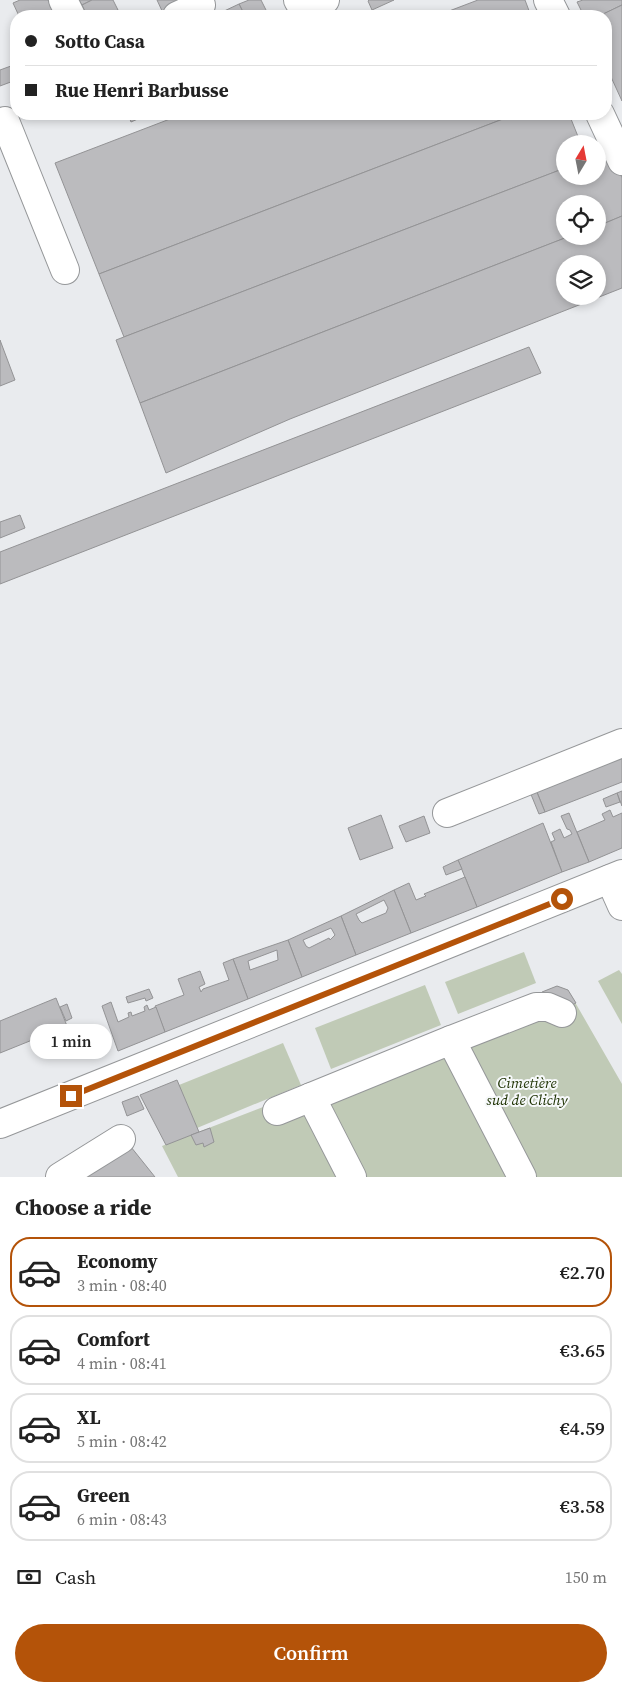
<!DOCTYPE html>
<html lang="en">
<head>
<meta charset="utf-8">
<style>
  :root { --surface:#fff; --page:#f2f2f2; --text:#222; --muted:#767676; --line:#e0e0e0; --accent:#b45309 }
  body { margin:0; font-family:"Source Serif 4",serif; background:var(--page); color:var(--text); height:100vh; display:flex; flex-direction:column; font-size:19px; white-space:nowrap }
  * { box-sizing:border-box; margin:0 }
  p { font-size:16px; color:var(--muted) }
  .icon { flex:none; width:28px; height:28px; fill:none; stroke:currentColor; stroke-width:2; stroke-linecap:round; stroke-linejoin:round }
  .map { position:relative; height:1177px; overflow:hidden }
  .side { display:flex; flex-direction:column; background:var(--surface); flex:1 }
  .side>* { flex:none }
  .top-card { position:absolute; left:10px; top:10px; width:602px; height:110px; border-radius:20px; box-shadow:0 2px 8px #0003; display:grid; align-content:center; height:110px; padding:0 15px; background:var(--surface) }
  .needle { width:32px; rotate:10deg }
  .buttons { position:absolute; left:556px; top:135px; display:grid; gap:10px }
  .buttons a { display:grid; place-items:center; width:50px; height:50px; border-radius:50%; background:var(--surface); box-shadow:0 2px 8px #0003; font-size:25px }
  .end { position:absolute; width:22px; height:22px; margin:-11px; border:6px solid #b45309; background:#fff; box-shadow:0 0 0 2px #fff }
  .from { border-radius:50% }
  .bubble { position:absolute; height:35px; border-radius:18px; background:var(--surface); box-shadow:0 2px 8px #0003; font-size:16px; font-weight:600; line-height:35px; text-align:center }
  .top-card b { display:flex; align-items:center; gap:18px; height:48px; font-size:19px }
  .top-card b+b { border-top:1px solid var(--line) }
  .top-card i { width:12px; height:12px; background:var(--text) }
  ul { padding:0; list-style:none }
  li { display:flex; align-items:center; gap:15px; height:70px; margin:0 10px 8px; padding:0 5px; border:2px solid var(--line); border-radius:20px }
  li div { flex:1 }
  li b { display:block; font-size:19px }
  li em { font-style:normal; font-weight:600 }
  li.on { border-color:var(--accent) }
  li>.icon { width:45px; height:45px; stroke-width:1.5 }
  h2 { padding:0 15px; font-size:22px; line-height:60px }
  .pay { display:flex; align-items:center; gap:12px; height:55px; padding:0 15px; font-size:19px }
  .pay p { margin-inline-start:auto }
  .button { display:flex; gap:10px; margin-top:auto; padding:10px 15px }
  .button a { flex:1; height:58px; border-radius:30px; background:var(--accent); color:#fff; font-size:20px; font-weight:600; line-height:58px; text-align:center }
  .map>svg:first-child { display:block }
</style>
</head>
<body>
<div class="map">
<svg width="622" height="1177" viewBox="0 0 622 1177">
  <rect width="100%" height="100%" fill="#e9ebee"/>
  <g fill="#c0cab6">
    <polygon points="524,952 536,983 458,1014 445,982"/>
    <polygon points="619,970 622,974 622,1024 598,981"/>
    <polygon points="425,985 441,1025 331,1069 315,1028"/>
    <polygon points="557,986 568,990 622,1084 622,1177 178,1177 162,1146 367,1067"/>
    <polygon points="283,1043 301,1085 197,1128 179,1085"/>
  </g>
  <g fill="#bbbbbe" stroke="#939395" fill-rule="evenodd">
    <polygon points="20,0 48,0 56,16 19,16 13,3"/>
    <polygon points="79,0 92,0 82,5"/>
    <polygon points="92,0 113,0 118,10 106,16 87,16 82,5"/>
    <polygon points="157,0 189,0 163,13"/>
    <polygon points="249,0 261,0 269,16 245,16 239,4"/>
    <polygon points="369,0 394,0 372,10 368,1"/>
    <polygon points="478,0 525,0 531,16 436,16"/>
    <polygon points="583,0 622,0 622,5 599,16 584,16 577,2"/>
    <polygon points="239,4 245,16 222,16 220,13"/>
    <polygon points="622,5 622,101 606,66 606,16 599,16"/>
    <polygon points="118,10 121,16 106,16"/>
    <polygon points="11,66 16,80 0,86 0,70"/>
    <polygon points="128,114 149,114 131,122"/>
    <polygon points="183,114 516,114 99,274 55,163"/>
    <polygon points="516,114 569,114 581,144 565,144 565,168 124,337 99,274"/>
    <polygon points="611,150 622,178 622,216 598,226 598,204 565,204 565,236 570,236 140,403 116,340 565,168 565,176 598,176 598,155"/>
    <path d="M622,216V288L290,419L166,473L140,403L570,236H598V226ZM565,264H598V296H565Z"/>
    <polygon points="0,340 15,380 0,386"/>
    <polygon points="529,347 541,373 0,584 0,552"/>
    <polygon points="20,515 25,528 0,538 0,522"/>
    <polygon points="622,748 622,782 545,812 533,782"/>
    <polygon points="536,790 545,812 539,814 530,792"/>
    <polygon points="622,791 622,806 617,793"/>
    <polygon points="617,793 620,802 606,807 603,799"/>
    <polygon points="610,810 613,817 622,813 622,848 589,862 577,832 605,820 602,814"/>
    <polygon points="569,813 589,862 562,872 551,842 555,840 552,833 560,829 564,838 572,834 570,830 567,829 561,816"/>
    <polygon points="381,815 393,848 360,860 348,828"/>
    <polygon points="424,816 430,833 406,842 399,826"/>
    <polygon points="543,823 562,872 477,907 458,860"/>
    <polygon points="458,860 462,869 446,875 443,867"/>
    <polygon points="465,877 477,907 411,933 394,890 409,883 416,900 426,896 424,894"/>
    <path d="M394,890L411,933L356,955L341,916ZM384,900L388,908L386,913L362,923L359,920L356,914Z"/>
    <path d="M341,916L356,955L302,977L288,940ZM331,928L335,935L330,940L329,938L309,948L306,946L303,940Z"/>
    <path d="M288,940L302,977L248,999L233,959ZM277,950L278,960L250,970L248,961Z"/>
    <polygon points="233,959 248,999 165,1032 155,1006 184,995 178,979 200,971 205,984 199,987 201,992 203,989 229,980 223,963"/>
    <polygon points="557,986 568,990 576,1003 572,1005 543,995 542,992"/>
    <polygon points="149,989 153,998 146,1001 145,998 128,1003 126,997"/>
    <polygon points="56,998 67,1026 0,1053 0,1021"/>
    <polygon points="111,1002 118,1022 129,1017 128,1013 131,1012 132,1016 145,1011 144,1007 147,1005 149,1010 156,1007 165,1032 118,1051 102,1006"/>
    <polygon points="67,1004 72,1018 66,1021 60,1007"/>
    <polygon points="177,1080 199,1132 166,1145 140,1095"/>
    <polygon points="138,1096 144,1109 127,1116 122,1102"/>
    <polygon points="210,1128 214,1142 204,1147 203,1143 196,1145 191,1135"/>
    <polygon points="127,1142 155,1177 88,1177 86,1175"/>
  </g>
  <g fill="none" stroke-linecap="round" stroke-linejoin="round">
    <g stroke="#959799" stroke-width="30">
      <g id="minor">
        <polyline points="63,0 71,16"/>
        <polyline points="298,0 304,10 325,0"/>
        <polyline points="548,0 556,16"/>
        <polyline points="177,16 201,5 198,0"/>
        <polyline points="600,114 622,161"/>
        <polyline points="0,123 5,121 65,270"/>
        <polyline points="447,813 622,743"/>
        <polyline points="610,879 622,906"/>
        <polyline points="451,1040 536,1007 548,1007 562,1013"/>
        <polyline points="311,1097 352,1177"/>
        <polyline points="277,1111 451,1040 522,1177"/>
        <polyline points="0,1124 622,874"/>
        <polyline points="60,1177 121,1139"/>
      </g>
    </g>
    <use href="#minor" stroke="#fff" stroke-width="28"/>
  </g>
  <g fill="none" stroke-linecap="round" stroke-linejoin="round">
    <polyline stroke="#b45309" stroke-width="6" points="71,1096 562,899"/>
  </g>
  <g text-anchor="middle" stroke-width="4" stroke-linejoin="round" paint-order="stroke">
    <g font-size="15" font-style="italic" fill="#1d3100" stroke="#f7f9fb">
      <text x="527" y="1088">Cimetière<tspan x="527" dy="17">sud de Clichy</tspan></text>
    </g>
  </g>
</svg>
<div class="buttons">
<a><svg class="needle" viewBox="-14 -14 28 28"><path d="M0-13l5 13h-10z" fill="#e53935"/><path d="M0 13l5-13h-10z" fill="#767676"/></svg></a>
<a><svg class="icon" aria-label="locate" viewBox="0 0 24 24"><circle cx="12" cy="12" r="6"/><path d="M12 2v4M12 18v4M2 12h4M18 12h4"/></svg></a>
<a><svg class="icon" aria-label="layers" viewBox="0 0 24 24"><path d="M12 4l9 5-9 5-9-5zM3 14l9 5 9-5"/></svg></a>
</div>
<i class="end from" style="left:562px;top:899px"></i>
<i class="end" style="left:71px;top:1096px"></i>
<div class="bubble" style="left:30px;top:1024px;width:82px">1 min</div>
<div class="top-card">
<b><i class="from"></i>Sotto Casa</b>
<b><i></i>Rue Henri Barbusse</b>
</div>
</div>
<section class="side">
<h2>Choose a ride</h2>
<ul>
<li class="on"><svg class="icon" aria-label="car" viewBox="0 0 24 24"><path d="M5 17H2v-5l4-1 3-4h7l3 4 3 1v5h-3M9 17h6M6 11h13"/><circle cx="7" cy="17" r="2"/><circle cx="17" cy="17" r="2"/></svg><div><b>Economy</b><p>3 min · 08:40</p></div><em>€2.70</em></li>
<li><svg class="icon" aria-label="car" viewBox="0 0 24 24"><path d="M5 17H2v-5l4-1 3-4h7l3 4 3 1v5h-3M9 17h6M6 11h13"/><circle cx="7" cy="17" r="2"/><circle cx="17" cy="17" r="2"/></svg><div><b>Comfort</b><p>4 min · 08:41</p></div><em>€3.65</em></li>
<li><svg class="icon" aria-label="car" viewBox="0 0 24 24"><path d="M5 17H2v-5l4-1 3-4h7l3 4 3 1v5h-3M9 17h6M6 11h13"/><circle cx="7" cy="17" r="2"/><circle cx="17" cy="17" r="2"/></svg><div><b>XL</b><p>5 min · 08:42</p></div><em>€4.59</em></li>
<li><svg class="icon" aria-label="car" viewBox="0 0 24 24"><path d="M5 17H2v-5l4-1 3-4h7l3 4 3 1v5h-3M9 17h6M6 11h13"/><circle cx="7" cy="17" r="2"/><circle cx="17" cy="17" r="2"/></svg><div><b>Green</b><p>6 min · 08:43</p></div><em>€3.58</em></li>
</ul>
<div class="pay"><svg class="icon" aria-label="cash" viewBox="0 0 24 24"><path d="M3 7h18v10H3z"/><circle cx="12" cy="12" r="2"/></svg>Cash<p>150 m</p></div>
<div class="button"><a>Confirm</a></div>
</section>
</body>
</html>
